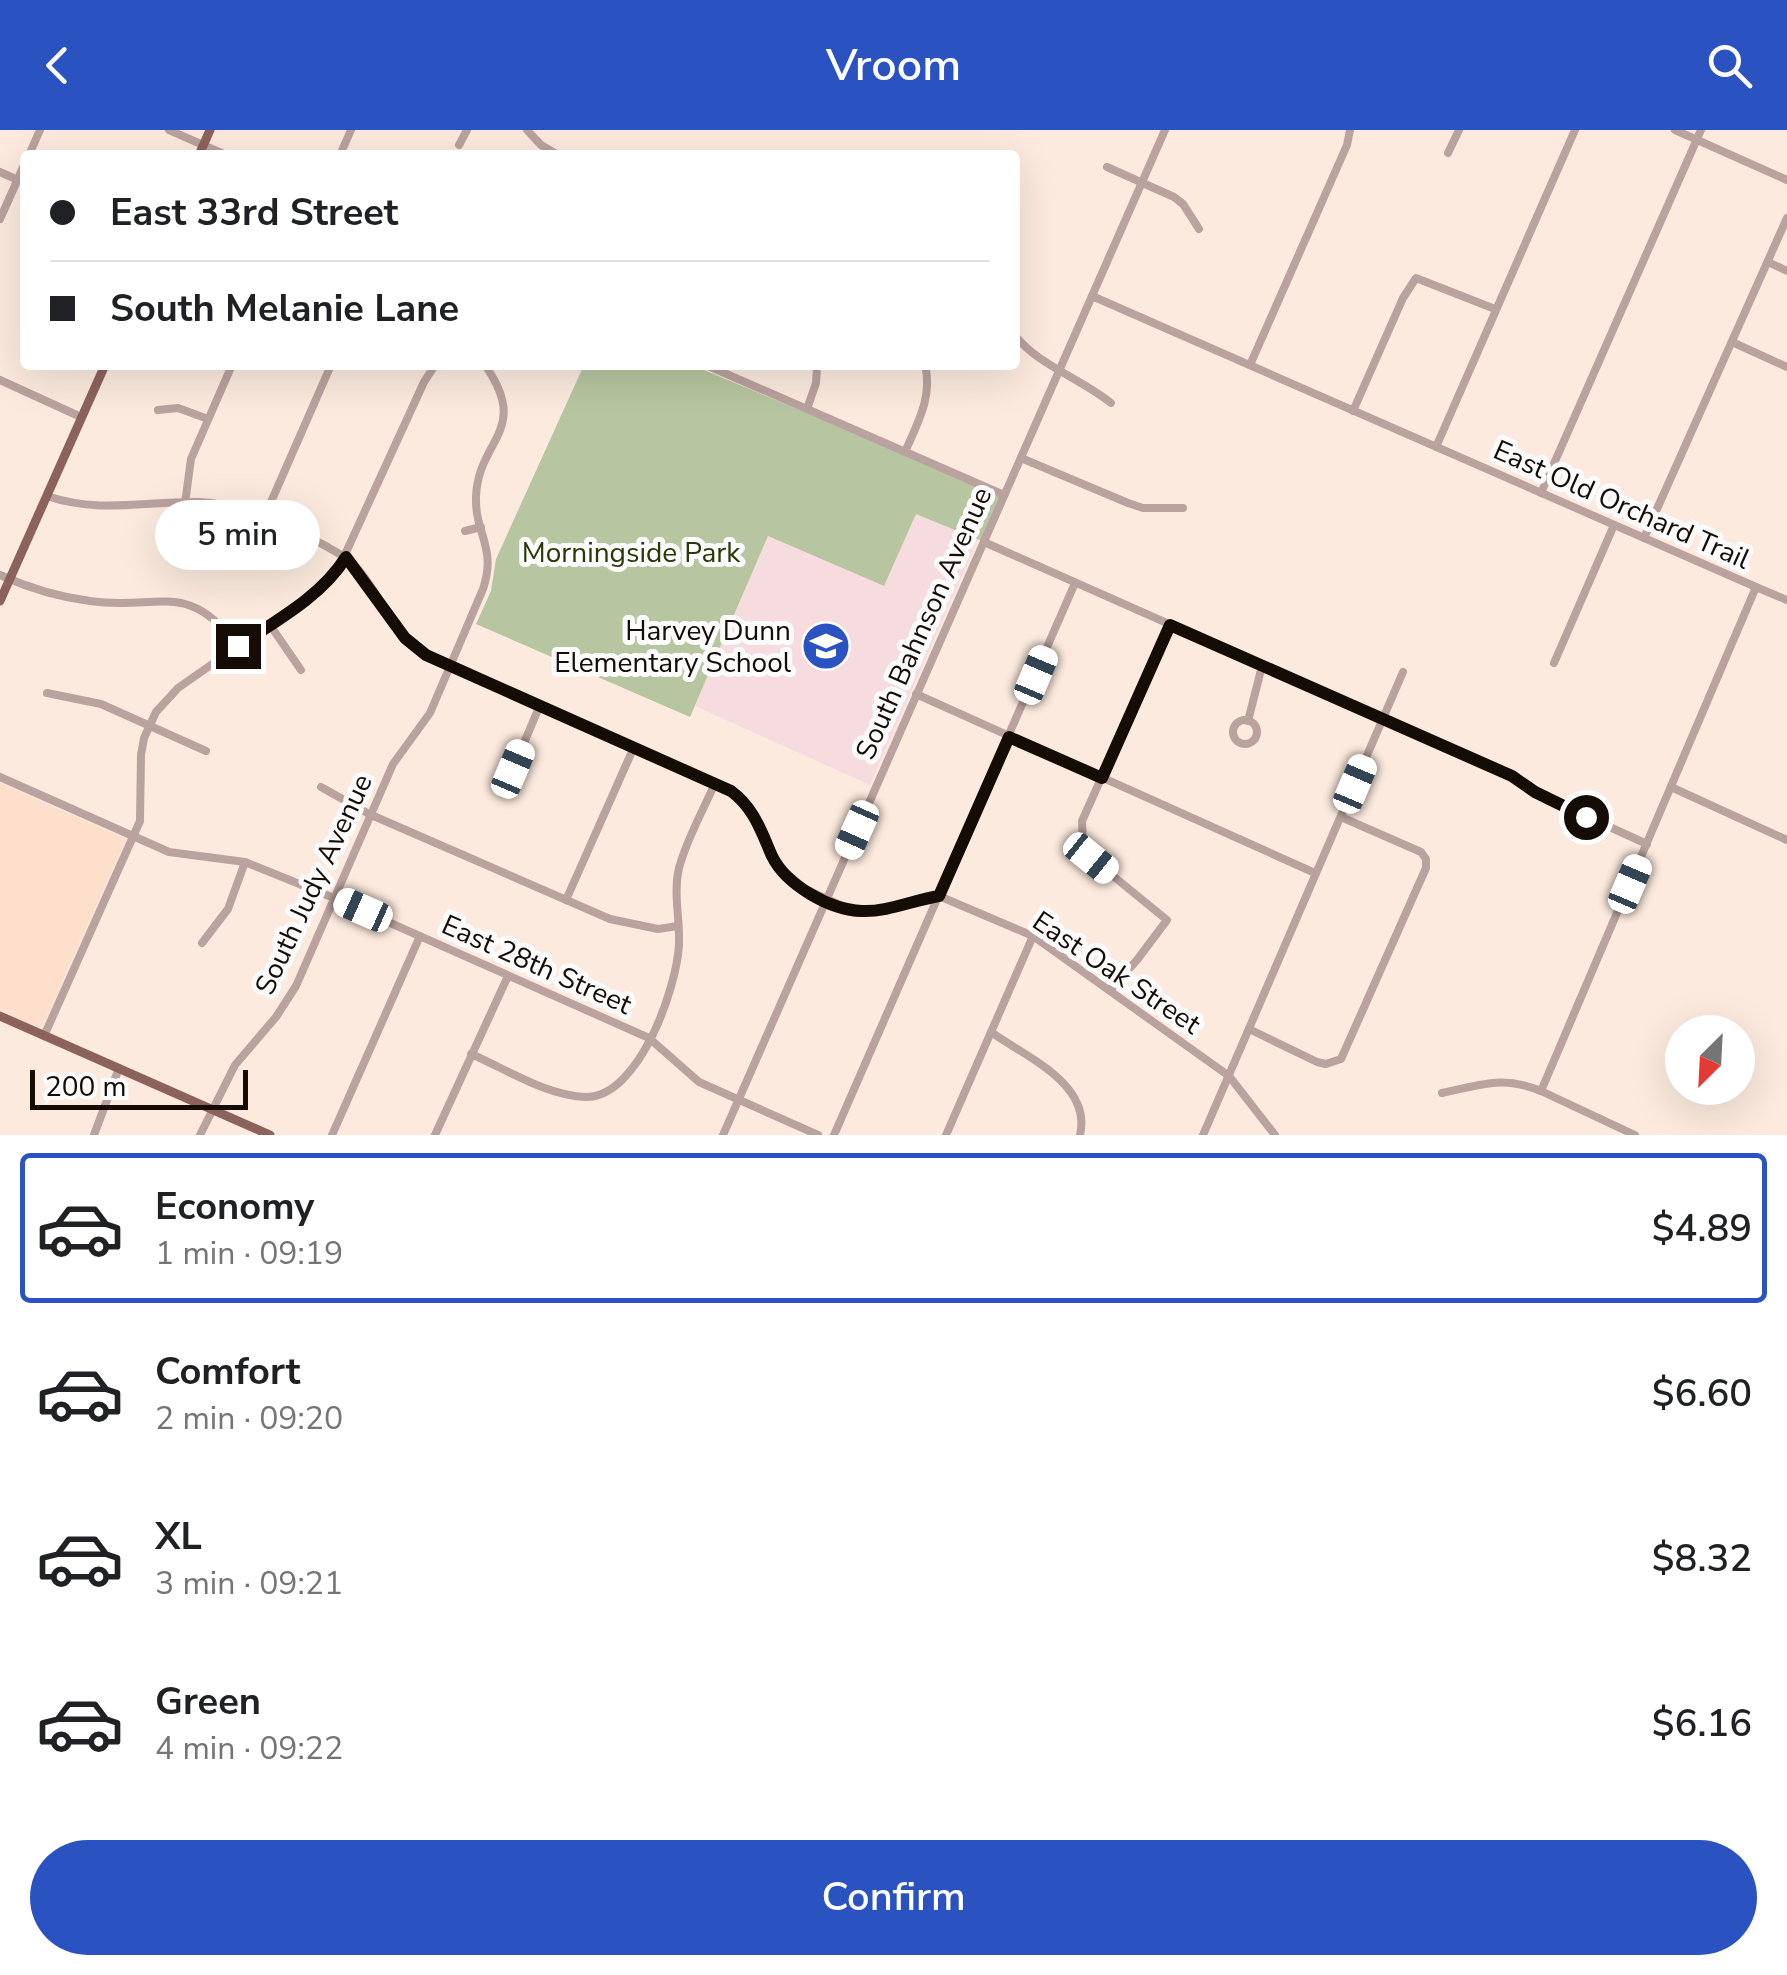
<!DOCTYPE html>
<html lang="en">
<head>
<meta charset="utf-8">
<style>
  :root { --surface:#fff; --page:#f2f2f2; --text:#202124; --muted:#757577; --line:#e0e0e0; --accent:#2a53c1 }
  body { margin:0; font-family:"Nunito Sans",sans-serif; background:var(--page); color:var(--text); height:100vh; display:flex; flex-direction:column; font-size:38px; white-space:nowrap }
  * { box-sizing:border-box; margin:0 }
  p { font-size:32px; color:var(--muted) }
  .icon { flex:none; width:55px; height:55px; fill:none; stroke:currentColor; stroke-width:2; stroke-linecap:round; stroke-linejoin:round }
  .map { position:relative; height:1005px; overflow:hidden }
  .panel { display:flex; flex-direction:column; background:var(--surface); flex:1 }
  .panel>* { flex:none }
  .top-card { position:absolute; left:20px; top:20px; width:1000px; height:220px; border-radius:10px; box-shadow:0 10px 40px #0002; display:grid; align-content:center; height:220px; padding:0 30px; background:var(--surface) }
  .needle { width:65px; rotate:204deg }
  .fabs { position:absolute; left:1665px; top:885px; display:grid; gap:20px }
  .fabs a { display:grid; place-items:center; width:90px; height:90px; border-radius:50%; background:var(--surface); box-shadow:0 10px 40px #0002; font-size:50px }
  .scale { position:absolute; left:30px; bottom:25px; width:218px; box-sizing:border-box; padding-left:10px; border:5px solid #160c06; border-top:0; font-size:28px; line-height:35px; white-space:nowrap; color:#160c06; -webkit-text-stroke:8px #fbfbfb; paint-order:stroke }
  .end { position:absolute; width:45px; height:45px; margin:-22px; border:12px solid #160c06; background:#fff; box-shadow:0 0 0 5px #fff }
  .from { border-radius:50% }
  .bubble { position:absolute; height:70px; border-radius:35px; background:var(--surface); box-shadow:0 10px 40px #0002; font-size:32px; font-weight:600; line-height:70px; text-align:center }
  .car { position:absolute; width:30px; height:60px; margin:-30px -15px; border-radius:12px; box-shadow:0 0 8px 2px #0007; background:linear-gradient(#fff 24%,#345 0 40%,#fff 0 76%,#345 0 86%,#fff 0) }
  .top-card b { display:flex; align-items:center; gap:35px; height:95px; font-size:38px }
  .top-card b+b { border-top:2px solid var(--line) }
  .top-card i { width:25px; height:25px; background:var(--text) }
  ul { padding:18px 0 0; list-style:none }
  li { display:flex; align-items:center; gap:30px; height:150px; margin:0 20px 15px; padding:0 10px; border:5px solid transparent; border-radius:10px }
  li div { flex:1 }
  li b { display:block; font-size:38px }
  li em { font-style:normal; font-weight:600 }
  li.current { border-color:var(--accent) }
  li>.icon { width:90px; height:90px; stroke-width:1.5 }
  .cta { display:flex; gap:20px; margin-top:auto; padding:20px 30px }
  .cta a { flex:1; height:115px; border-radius:60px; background:var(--accent); color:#fff; font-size:40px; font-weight:600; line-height:115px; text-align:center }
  header { display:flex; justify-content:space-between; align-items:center; height:130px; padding:0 30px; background:var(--accent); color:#fff; font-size:45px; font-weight:600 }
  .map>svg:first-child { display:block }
</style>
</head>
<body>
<header><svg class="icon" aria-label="back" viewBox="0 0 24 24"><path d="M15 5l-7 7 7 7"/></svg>Vroom<svg class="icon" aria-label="search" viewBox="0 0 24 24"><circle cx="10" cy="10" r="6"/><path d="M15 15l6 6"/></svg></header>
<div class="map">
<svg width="1787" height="1005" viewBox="0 0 1787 1005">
  <rect width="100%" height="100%" fill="#fceade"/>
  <polygon fill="#fddfcc" points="0,653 126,709 41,899 0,880"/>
  <polygon fill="#f7dcdf" points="916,383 978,410 870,655 695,576 768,406 884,456"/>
  <polygon fill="#b7c6a0" points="584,235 692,235 1004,365 984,412 916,384 884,456 768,406 690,587 476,494 491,461 496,429"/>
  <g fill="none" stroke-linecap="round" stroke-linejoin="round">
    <g stroke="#baa29e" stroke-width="8">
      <polyline points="169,0 226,25"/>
      <polyline points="527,0 541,15 558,25"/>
      <polyline points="1675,0 1787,50"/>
      <polyline points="459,15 467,0"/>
      <polyline points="1448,23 1459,0"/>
      <polyline points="29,25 40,0"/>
      <polyline points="340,25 351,0"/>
      <polyline points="1107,37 1174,67 1183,74 1199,99"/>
      <polyline points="0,42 18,50"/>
      <polyline points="0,89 25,33"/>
      <polyline points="1768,132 1787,141"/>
      <polyline points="1092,166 1756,457 1541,961 1635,1005"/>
      <path d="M1015,205C1036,234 1082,249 1111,273"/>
      <polyline points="1732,212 1787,237"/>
      <polyline points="706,235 1004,365"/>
      <polyline points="1250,235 1347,15 1350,0"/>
      <polyline points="0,250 81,287"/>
      <polyline points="807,279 816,253 817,235"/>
      <polyline points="158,280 178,278 208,289"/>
      <polyline points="1353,281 1403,168 1416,148 1495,179"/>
      <polyline points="1436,317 1575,0"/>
      <path d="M905,322C917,294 933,267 925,235"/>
      <polyline points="1021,328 1128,373 1143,378 1183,378"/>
      <polyline points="1541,363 1701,0"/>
      <path d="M47,366C100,384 145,371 199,372C243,373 305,403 343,426C373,444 389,502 426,525L731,661L752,681L776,734L805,759L851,780L866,782L939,766L1033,806L1229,946L1275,1005"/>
      <polyline points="185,373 191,329 232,235"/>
      <polyline points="264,388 331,235"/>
      <polyline points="465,401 481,397"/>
      <polyline points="1644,408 1787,88"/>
      <polyline points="984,412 1512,646 1535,663 1647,714"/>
      <path d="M0,445C29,458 58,467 90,471C158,481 187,448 238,516"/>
      <polyline points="1756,457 1787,470"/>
      <polyline points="270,495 301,540"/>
      <polyline points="1554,533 1614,395"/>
      <polyline points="47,563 101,574 206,621"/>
      <polyline points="916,564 1315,743"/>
      <circle cx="1245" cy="602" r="12"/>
      <polyline points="1248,591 1262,536"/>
      <polyline points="513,639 540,575"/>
      <polyline points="0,647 169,722 245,732 334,768 649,908 699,952 818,1005"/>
      <polyline points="321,657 369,684 610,789 658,799 678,796"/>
      <polyline points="1671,657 1787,710"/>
      <polyline points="566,770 634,617"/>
      <polyline points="202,813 228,779 245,732"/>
      <polyline points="1110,860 1137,830 1167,790 1091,728 1083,715 1082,691 1170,495"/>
      <polyline points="1249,899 1317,932 1326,934 1341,929 1426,738 1426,729 1421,722 1341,687"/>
      <path d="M991,902C1026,927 1092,954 1080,1005"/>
      <polyline points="44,906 140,691 141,625 144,608 156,582 178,558 315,462 337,442 424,252 435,235"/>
      <path d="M471,924C506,939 547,966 586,967C639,967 677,858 679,814C680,788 673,763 679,738C687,708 703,681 715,653"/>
      <path d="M1442,963C1482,955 1502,945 1541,961"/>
      <polyline points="94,1005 119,938"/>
      <path d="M200,1005L235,935L276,887L296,856L393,634L430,583L483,459C497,417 475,405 476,367C478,309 531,301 485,235"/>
      <polyline points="332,1005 420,806"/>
      <polyline points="435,1005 508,846"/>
      <polyline points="723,1005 1165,0"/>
      <polyline points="834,1005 1075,453"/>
      <polyline points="946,1005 1033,806"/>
      <polyline points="1203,1005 1403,542"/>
    </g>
    <g stroke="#8c635c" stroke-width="9">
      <polyline points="199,25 210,0"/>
      <polyline points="0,471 105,235"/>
      <polyline points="0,886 270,1005"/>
    </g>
  </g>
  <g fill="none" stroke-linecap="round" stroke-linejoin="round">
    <path stroke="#160c06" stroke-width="12" d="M238,516C276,491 322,466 346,427L405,508L426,525L731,661C754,678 761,701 772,726C786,755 830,780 862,781C887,782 914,770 939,766L1009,607L1102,648L1170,495L1512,646L1535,662L1586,687"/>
  </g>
  <defs>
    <g id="school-disc" transform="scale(2.5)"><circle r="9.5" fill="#2a53c1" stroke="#fbfbfb"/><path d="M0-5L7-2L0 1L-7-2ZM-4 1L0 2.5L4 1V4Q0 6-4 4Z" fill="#fff"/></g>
  </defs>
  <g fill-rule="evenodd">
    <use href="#school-disc" x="826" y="516"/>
  </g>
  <g text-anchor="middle" stroke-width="10" stroke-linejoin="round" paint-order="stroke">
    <g font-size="28" fill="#160c06" stroke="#fbfbfb">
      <text transform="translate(1622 374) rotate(24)" y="10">East Old Orchard Trail</text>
      <text transform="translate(923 493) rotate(-66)" y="10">South Bahnson Avenue</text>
      <text transform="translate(313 754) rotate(-65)" y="10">South Judy Avenue</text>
      <text transform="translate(537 834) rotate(24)" y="10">East 28th Street</text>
      <text transform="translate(1117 842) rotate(34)" y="10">East Oak Street</text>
    </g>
    <g font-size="28" fill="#293804" stroke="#fbfbfb">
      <text x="631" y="432">Morningside Park</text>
    </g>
    <g font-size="28" fill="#160c06" stroke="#fbfbfb" text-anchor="end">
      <text x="791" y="510">Harvey Dunn<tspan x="791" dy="32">Elementary School</tspan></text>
    </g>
  </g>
</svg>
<div class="fabs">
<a><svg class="needle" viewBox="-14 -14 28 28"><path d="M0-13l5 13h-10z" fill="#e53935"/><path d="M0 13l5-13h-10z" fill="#757577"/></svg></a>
</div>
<div class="scale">200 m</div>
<i class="end from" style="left:1586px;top:687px"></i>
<i class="end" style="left:238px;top:516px"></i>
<div class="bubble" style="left:155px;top:370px;width:165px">5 min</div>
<i class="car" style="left:1036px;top:545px;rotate:23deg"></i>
<i class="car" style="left:513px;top:639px;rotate:23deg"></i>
<i class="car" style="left:1355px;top:654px;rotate:23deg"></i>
<i class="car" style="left:857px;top:700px;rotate:204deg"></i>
<i class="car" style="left:1091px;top:728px;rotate:129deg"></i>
<i class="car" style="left:1630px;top:754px;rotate:23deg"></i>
<i class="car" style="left:363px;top:780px;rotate:294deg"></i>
<div class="top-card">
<b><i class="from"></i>East 33rd Street</b>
<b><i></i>South Melanie Lane</b>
</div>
</div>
<section class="panel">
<ul>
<li class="current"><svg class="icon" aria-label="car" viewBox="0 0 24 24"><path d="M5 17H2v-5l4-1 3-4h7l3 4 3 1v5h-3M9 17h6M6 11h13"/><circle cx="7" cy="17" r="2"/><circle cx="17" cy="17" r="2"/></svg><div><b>Economy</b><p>1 min · 09:19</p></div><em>$4.89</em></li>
<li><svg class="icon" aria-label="car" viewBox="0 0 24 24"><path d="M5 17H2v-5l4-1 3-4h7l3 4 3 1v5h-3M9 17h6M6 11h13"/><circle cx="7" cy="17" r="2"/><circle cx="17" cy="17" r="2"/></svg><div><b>Comfort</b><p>2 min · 09:20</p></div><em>$6.60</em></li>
<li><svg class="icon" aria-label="car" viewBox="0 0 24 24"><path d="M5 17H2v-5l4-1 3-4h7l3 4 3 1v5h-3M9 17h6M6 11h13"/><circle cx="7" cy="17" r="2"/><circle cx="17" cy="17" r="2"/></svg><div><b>XL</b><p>3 min · 09:21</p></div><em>$8.32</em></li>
<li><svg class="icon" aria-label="car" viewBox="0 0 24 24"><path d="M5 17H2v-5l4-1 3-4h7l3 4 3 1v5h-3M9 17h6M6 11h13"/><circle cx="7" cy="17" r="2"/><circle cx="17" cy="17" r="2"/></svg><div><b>Green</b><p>4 min · 09:22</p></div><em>$6.16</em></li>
</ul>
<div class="cta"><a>Confirm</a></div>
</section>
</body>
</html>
